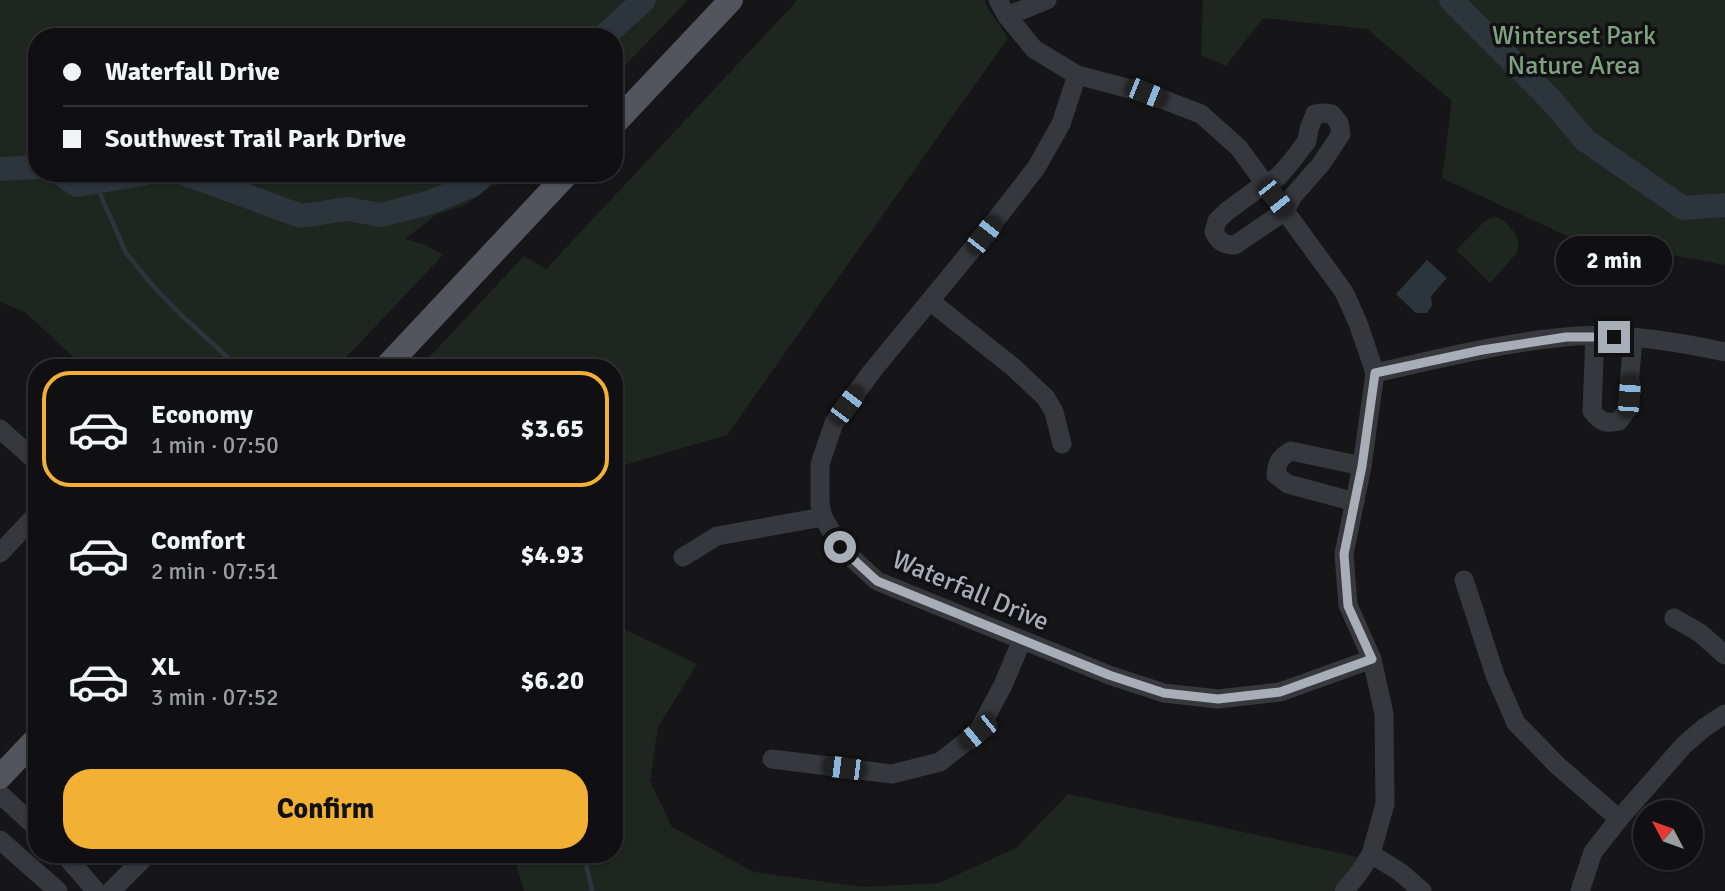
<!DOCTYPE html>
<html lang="en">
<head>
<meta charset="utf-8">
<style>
  :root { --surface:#101012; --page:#19191b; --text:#f1f3f6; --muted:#9c9d9f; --line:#303032; --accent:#f2b134 }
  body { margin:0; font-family:Signika,sans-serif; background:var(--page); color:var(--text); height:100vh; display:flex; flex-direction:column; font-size:26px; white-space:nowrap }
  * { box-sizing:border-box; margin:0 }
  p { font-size:23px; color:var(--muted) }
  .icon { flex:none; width:38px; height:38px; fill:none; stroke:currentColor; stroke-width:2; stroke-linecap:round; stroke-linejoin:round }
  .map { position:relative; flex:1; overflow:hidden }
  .side { position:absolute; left:28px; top:359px; width:595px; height:504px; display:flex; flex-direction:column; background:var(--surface); border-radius:28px; box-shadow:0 2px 5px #0004,0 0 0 2px var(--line) }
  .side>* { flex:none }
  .top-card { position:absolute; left:28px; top:28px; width:595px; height:154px; border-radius:28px; box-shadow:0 2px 5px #0004,0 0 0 2px var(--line); display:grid; align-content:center; height:154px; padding:0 35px; background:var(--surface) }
  .needle { width:46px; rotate:311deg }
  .fabs { position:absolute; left:1633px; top:800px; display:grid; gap:14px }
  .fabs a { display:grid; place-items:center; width:70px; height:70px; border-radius:50%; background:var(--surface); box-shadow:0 2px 5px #0004,0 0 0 2px var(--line); font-size:35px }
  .end { position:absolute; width:32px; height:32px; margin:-16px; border:9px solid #a8adb8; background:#111; box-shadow:0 0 0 4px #111 }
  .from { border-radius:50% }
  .bubble { position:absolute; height:49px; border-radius:24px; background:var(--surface); box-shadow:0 2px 5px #0004,0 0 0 2px var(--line); font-size:23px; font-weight:700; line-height:49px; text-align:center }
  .car { position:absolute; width:21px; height:42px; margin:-21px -10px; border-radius:9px; box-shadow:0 0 5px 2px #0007; background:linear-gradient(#222 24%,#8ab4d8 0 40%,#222 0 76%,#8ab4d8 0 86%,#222 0) }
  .top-card b { display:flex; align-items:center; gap:24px; height:66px; font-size:26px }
  .top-card b+b { border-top:2px solid var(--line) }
  .top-card i { width:18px; height:18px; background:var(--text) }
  ul { padding:12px 0 0; list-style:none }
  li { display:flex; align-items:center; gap:21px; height:116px; margin:0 14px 10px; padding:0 21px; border:4px solid transparent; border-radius:28px }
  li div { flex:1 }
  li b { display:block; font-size:26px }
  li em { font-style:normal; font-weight:700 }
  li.on { border-color:var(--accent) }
  li>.icon { width:63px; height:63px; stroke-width:1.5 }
  .button { display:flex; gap:14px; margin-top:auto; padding:14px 35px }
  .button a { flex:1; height:80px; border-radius:28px; background:var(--accent); color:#111; font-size:28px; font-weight:700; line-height:80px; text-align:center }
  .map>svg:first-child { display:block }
</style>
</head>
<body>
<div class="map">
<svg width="1725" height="891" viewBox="0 0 1725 891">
  <rect width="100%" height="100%" fill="#161618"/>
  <g fill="#1e261f">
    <polygon points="0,0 688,0 614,77 614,37 37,37 37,173 523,173 518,178 490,187 463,206 437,214 405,239 426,245 443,255 336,368 84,367 25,312 0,302"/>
    <polygon points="796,0 985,0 988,8 1008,38 727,435 614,468 614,368 420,367 524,256 546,269 795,3"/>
    <polygon points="1203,0 1442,0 1456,11 1549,105 1583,144 1675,210 1689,214 1725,211 1725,265 1567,236 1442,178 1452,101 1367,29 1263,18 1226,66 1201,55"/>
    <polygon points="1451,0 1725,0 1725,205 1683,208 1585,140 1495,35"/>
    <path d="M1498,217C1511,226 1523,238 1516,254L1490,283L1456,250L1485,221L1491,218Z"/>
    <polygon points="614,624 697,664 658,727 650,781 672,827 754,872 863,887 939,883 1016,848 1068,794 1358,857 1348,875 1333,891 524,891 513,854 614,854"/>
  </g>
  <polygon fill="#2c353c" points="1427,260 1447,278 1431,296 1432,306 1427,313 1416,313 1396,294"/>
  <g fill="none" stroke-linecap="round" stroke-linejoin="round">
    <g stroke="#2c353c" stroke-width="4.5">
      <polyline points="95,182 126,253 153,286 181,315 232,361 255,368"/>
      <polyline points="584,854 592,891"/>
    </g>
    <g stroke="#2c353c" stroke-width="24">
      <polyline points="1451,0 1552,101 1585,140 1683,208 1725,205"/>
      <polyline points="603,37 644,0"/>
      <polyline points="0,169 37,167"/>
      <polyline points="60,173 77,185 147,173"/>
      <polyline points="183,173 301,216 347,209 381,215 428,203 473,185 485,173"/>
    </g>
    <g stroke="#37383d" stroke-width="19">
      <polyline points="998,0 1007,16 1034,49 1077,75 1146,93 1201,114 1239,148 1344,292 1358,323 1375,373 1362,466 1344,554 1348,605 1372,659 1384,714 1385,804 1371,854 1359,873 1344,891"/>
      <polyline points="1007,16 1047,0"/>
      <polyline points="1077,75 1061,124 1036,168 984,235 873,370 834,423 820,464 820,504 823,517 840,547 877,581 1109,675 1164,693 1218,699 1280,692 1372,659"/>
      <path d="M1323,113L1332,114L1339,123L1341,134L1321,164L1293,196L1285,211L1235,245C1224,245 1219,242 1214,232L1217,221L1226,212L1264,184L1278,177L1291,162L1307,141L1309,129L1315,114Z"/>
      <polyline points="930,301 1013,367 1046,398 1054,412 1062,444"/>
      <path d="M1595,336L1592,411C1600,422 1606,424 1619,421L1627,410L1633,338"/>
      <path d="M1375,373C1438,359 1501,343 1565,337C1618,332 1674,341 1725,352"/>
      <polyline points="0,429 37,462"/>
      <path d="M1355,502L1288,484L1276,475C1277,462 1280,457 1291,451L1362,466"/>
      <polyline points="0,553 37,514"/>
      <polyline points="683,557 717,536 823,517"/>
      <polyline points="1464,580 1495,675 1516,723 1557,765 1619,819"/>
      <polyline points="1674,618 1700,633 1725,655"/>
      <polyline points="772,759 892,774 940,762 978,732 1003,685 1022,640"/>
      <polyline points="0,794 37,828"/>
      <polyline points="0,840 58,891"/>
      <polyline points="64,854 96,891"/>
      <polyline points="1371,854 1400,872 1422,891"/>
      <polyline points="111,891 148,854"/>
      <polyline points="1580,891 1593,852 1619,819 1684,745 1705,727 1725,714"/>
    </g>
    <g stroke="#53555c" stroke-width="24">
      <polyline points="614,124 731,0"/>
      <polyline points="385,368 568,173"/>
      <polyline points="0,777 37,738"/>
    </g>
  </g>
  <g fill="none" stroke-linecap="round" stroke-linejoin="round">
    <polyline stroke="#a8adb8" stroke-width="9" points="840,547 877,581 1109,675 1164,693 1218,699 1280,692 1372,659 1348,606 1344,554 1362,466 1375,373 1482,350 1566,337 1614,337"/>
  </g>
  <g text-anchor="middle" stroke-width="7" stroke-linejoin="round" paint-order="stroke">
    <g font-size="26" fill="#7fa381" stroke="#111113">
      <text x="1574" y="44">Winterset Park<tspan x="1574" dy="30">Nature Area</tspan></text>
    </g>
    <g font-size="26" fill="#a8adb8" stroke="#111113">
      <text transform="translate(971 590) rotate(23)" y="9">Waterfall Drive</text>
    </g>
  </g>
</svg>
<div class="fabs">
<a><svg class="needle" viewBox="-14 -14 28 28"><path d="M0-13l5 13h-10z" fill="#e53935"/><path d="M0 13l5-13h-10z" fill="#9c9d9f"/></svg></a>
</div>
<i class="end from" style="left:840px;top:547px"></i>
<i class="end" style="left:1614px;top:337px"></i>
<div class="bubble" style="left:1556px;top:236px;width:116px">2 min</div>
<i class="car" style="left:1146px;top:93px;rotate:112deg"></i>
<i class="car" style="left:1275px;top:198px;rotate:142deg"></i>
<i class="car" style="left:984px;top:235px;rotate:38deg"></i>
<i class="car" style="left:1629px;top:396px;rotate:4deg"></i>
<i class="car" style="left:847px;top:405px;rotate:37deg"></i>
<i class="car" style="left:978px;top:732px;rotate:231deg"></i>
<i class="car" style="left:844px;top:768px;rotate:277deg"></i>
<div class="top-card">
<b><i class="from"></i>Waterfall Drive</b>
<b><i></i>Southwest Trail Park Drive</b>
</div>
<section class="side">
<ul>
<li class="on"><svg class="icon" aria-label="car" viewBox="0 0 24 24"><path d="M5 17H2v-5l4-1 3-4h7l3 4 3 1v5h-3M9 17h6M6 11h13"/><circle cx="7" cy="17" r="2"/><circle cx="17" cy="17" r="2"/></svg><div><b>Economy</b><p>1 min · 07:50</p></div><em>$3.65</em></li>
<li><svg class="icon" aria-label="car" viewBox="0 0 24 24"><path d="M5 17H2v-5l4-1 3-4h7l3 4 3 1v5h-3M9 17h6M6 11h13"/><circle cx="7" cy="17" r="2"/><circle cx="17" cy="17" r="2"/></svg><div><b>Comfort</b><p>2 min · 07:51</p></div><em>$4.93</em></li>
<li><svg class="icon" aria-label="car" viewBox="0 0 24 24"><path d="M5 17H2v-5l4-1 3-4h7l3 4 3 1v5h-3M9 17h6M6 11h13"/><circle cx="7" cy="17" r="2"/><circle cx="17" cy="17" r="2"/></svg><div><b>XL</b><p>3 min · 07:52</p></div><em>$6.20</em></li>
</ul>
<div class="button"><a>Confirm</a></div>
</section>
</div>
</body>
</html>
